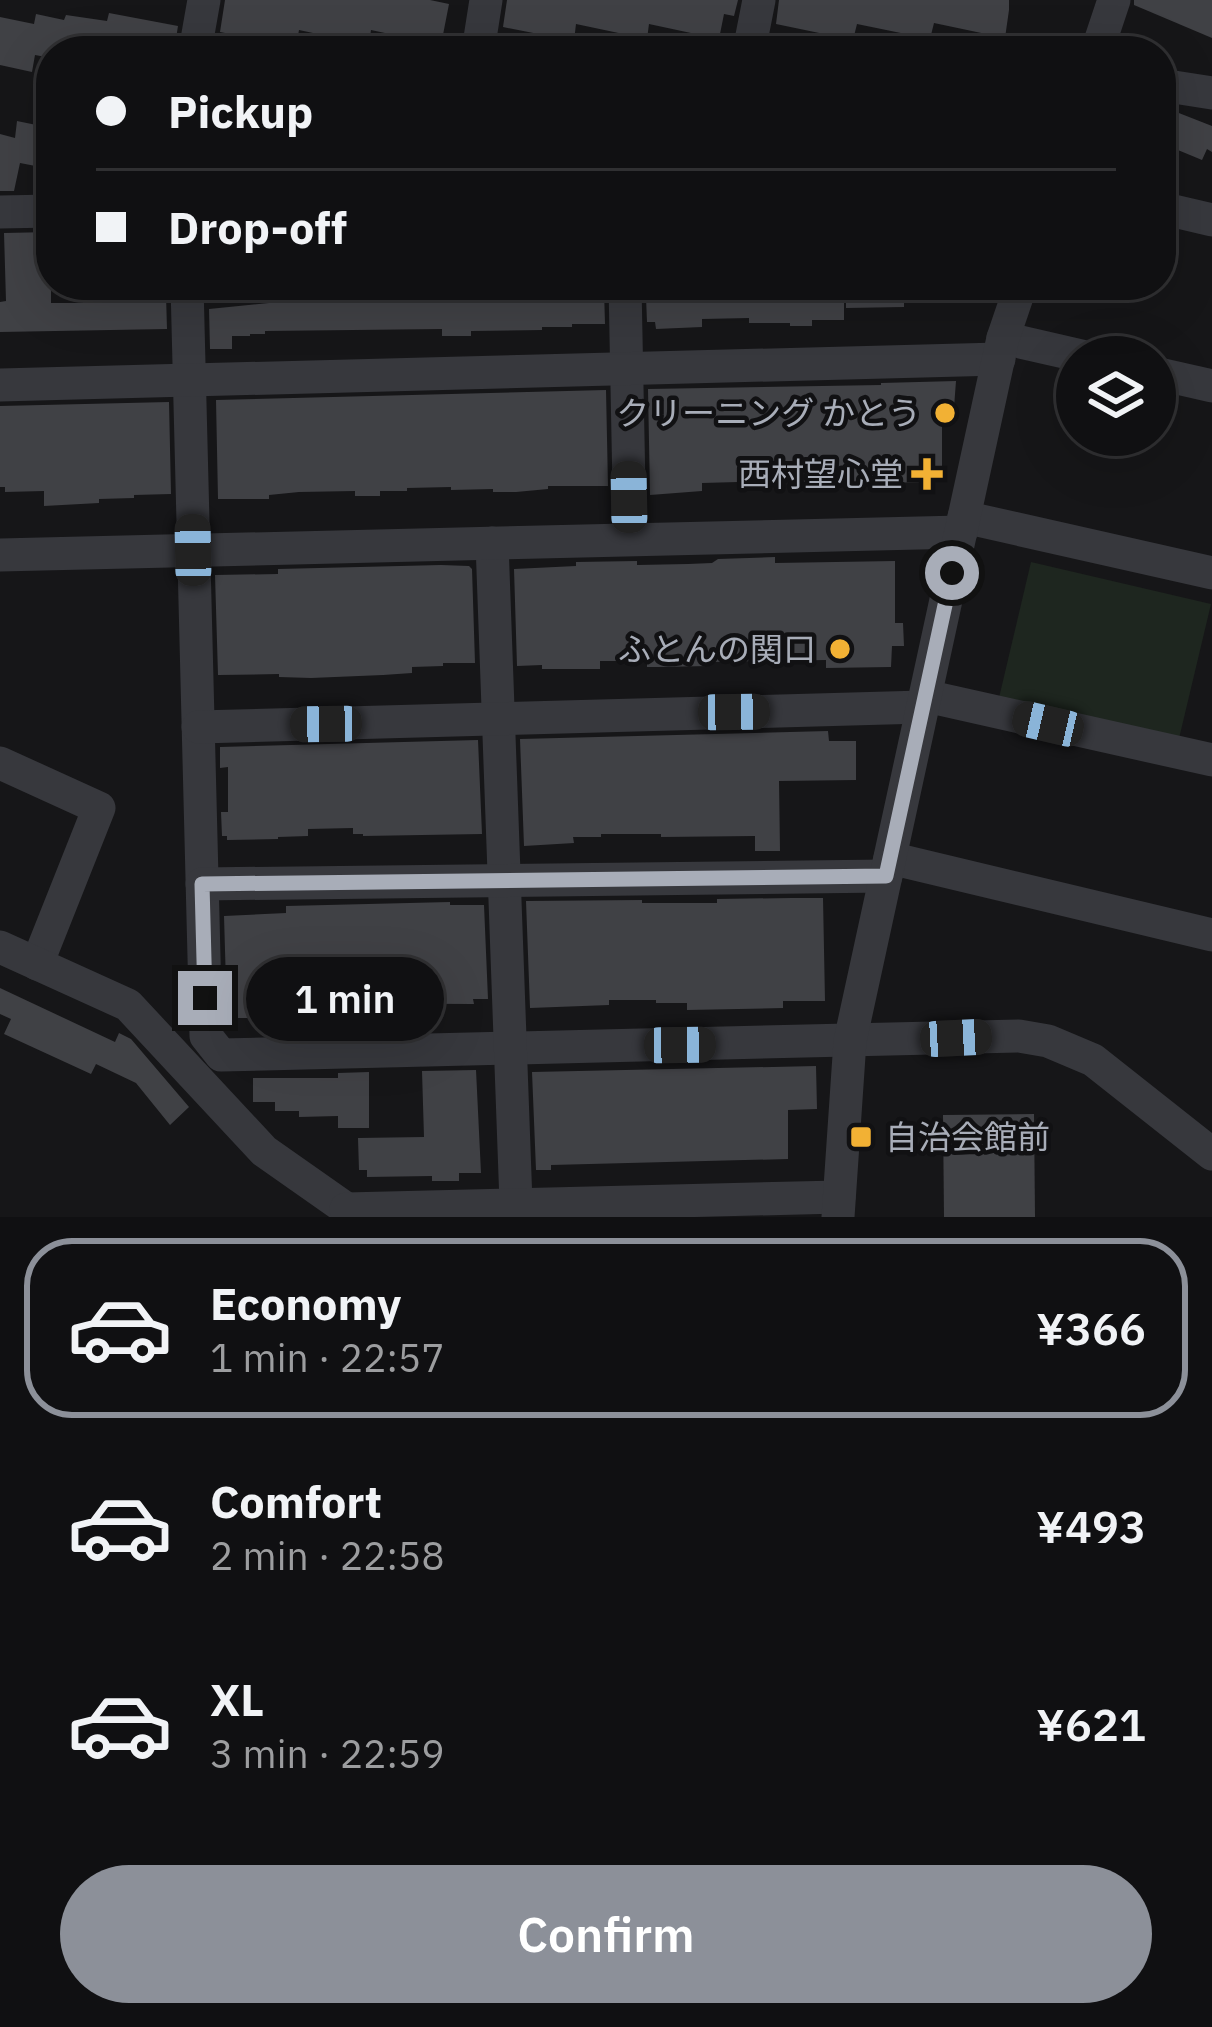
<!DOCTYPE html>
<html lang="en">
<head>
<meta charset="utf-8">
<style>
  :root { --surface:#101012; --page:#1e1e20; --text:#f1f3f6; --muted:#9c9d9f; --line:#303032; --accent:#8c9099 }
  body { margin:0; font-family:"IBM Plex Sans","Noto Sans JP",sans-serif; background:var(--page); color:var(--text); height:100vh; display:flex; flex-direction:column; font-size:45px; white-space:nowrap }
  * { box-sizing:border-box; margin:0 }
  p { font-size:39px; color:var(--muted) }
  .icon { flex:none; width:66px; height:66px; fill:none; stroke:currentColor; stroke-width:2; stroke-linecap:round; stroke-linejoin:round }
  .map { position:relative; height:1217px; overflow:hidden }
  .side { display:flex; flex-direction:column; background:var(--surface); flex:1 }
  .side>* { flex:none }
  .banner { position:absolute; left:36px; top:36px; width:1140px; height:264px; border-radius:48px; box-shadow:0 12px 48px #0002,0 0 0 3px var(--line); display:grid; align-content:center; height:264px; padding:0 60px; background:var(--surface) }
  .tools { position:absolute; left:1056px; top:336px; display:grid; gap:24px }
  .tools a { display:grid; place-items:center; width:120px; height:120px; border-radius:50%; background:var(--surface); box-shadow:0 12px 48px #0002,0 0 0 3px var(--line); font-size:60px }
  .end { position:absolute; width:54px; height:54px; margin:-27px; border:15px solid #a8adb8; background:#111; box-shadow:0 0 0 6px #111 }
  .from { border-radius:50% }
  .bubble { position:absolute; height:84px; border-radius:42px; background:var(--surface); box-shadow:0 12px 48px #0002,0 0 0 3px var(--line); font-size:39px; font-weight:600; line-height:84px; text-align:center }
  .car { position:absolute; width:36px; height:72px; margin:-36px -18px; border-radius:15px; box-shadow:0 0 9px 3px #0007; background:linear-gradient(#222 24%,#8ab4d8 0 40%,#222 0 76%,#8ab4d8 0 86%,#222 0) }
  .banner b { display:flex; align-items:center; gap:42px; height:114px; font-size:45px }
  .banner b+b { border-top:3px solid var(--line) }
  .banner i { width:30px; height:30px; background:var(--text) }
  ul { padding:21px 0 0; list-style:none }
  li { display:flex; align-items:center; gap:36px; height:180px; margin:0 24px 18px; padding:0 36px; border:6px solid transparent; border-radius:48px }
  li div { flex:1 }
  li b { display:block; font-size:45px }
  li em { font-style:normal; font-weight:600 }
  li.active { border-color:var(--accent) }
  li>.icon { width:108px; height:108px; stroke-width:1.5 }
  .primary-button { display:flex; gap:24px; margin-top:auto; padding:24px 60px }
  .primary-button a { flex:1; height:138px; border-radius:72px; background:var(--accent); color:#fff; font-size:48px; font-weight:600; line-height:138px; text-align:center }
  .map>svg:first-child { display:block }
</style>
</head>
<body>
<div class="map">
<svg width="1212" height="1217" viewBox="0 0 1212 1217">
  <rect width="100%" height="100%" fill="#161618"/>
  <polygon fill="#1e261f" points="1031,562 1211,604 1177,747 998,702"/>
  <g fill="#404145">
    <polygon points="225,0 430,0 449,4 441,45 371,30 369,45 299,30 296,47 220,32"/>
    <polygon points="507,0 738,0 734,16 724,14 719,39 649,24 647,39 576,24 574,41 503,27"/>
    <polygon points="779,0 1009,0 1009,10 1005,38 934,23 930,39 857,24 853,40 776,24"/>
    <polygon points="1134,0 1212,0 1212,38 1134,5"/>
    <polygon points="109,13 178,26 174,51 51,51 51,58 35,55 32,72 0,65 0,17 34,24 36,14 64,20 66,15 107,21"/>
    <polygon points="1161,106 1212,126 1212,152 1207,149 1202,160 1161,143"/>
    <polygon points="17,121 51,128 51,169 20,163 14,191 0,191 0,134 15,138"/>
    <polygon points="51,232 51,303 105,303 105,298 166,295 167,329 0,332 0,302 6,301 4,233"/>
    <polygon points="675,285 770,285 770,289 844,288 844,320 812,320 812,326 790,326 790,323 749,323 749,318 702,319 702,327 656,329 655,322 647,322 646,297 675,297"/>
    <polygon points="846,285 904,285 904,307 846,308"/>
    <polygon points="604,289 605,324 572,324 572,327 542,327 542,330 471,331 471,336 442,336 442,329 265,331 265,334 250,334 250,336 232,336 232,349 210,349 209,309 269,303 269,292 416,297 416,291 439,291 439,296 483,296 483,291"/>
    <polygon points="956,381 953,421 942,421 942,476 937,476 937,482 794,484 794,478 738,478 738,482 702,483 702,491 650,495 648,389 881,385 881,383"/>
    <polygon points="606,390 608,486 548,486 548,489 516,492 493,492 493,489 451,490 451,487 407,488 407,491 380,491 380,496 355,496 355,491 299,492 269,495 269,499 218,499 216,400"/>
    <polygon points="169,402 171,494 134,495 134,498 99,499 99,503 44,506 44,491 5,492 5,487 0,487 0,406"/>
    <polygon points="775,557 775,563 895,561 895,623 903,623 904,646 892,646 891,667 826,668 826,660 709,662 709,666 659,667 647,667 647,661 600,661 600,669 542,669 542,665 517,666 514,569 576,566 576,562 637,561 637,565 688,564 712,563 718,559"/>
    <polygon points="441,565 469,566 472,569 475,663 443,663 443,666 412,667 412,673 383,675 311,678 279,677 279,674 218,675 215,575 278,574 278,569"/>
    <polygon points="828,731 829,741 856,741 856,780 779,781 780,851 755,851 755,836 661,837 661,834 601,834 601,837 573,837 574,843 524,846 520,739"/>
    <polygon points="478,740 482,834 363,836 363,834 353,834 353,828 308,829 308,836 278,837 278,839 227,840 227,836 222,836 221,812 228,812 228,767 220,768 220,747"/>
    <polygon points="792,898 823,898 825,1001 783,1001 783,1008 687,1010 687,1003 656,1003 656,1000 609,1000 609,1005 530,1008 526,901 642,900 642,903 717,903 717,899"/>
    <polygon points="450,902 450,905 484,905 488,999 473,999 474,1004 278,1003 278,1013 248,1013 249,1018 227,1018 224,916 286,913 286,906"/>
    <polygon points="0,988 115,1042 119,1033 131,1039 189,1107 170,1125 136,1083 96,1064 91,1074 4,1034 11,1019 0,1014"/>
    <polygon points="816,1066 817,1109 788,1110 788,1159 551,1165 551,1170 536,1170 532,1072"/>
    <polygon points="476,1070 481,1173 459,1173 459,1181 432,1181 432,1176 367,1177 367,1170 359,1170 358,1138 424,1137 422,1071"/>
    <polygon points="369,1072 369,1128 338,1128 338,1116 299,1117 299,1111 275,1111 275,1102 253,1102 253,1078 338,1078 338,1073"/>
    <polygon points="1034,1114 1035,1217 944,1217 943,1115"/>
  </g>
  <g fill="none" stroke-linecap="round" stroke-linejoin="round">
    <g stroke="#37383d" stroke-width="33">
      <polyline points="195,51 204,0"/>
      <polyline points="478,51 486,0"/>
      <polyline points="749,51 759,0"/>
      <polyline points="1097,51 1114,0"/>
      <polyline points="1161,85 1212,93"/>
      <polyline points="1161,208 1212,220"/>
      <polyline points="0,212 51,211"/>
      <polyline points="187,285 206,1036 221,1055 1019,1036 1048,1041 1093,1060 1212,1154"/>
      <polyline points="625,285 630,539"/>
      <polyline points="1003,338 1086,357"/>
      <polyline points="1155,373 1212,386"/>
      <polyline points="0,385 999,359"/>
      <polyline points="964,517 1212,573"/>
      <polyline points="492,543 516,1203"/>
      <polyline points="0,555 961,532"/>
      <polyline points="926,696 1212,760"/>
      <polyline points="198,727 923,707"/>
      <polyline points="0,763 99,808 37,964"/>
      <polyline points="890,858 1212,935"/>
      <polyline points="202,884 886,876"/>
      <polyline points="0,947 128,1005 264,1151 358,1217"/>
      <polyline points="346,1209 839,1197"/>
      <polyline points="838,1217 850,1041 1003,338 1021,285"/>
    </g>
  </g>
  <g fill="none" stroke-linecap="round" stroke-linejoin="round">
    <polyline stroke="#a8adb8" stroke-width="15" points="205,998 202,884 886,876 952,573"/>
  </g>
  <g fill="#f2b134" stroke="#111113" stroke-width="4.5">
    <circle cx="945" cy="413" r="12"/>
    <path d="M921 456h12v12h12v12h-12v12h-12v-12h-12v-12h12z"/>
    <circle cx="840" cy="649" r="12"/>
    <rect x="849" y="1125" width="24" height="24" rx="6"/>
  </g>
  <g text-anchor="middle" stroke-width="9" stroke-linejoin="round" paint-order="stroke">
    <g font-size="33" fill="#a8adb8" stroke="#111113" text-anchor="end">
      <text x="921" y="425">クリーニング かとう</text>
      <text x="903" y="486">西村望心堂</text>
      <text x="816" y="661">ふとんの関口</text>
      <text x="885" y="1149" text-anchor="start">自治会館前</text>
    </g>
  </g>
</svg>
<div class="tools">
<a><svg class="icon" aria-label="layers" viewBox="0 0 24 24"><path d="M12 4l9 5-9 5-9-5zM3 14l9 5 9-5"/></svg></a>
</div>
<i class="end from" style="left:952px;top:573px"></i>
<i class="end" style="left:205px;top:998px"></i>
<div class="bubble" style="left:246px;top:957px;width:198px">1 min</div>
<i class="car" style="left:629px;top:497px;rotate:359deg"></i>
<i class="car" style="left:193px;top:550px;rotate:359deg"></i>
<i class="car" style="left:734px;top:712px;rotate:89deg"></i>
<i class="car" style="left:326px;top:724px;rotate:269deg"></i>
<i class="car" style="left:1048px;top:724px;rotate:283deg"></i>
<i class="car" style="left:956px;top:1038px;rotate:87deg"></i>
<i class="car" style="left:680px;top:1045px;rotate:89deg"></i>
<div class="banner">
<b><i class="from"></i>Pickup</b>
<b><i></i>Drop-off</b>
</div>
</div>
<section class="side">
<ul>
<li class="active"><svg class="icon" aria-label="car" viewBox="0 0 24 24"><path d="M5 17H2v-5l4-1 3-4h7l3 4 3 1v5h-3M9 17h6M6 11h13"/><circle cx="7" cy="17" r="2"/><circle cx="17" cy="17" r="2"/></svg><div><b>Economy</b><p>1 min · 22:57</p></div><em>¥366</em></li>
<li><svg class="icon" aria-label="car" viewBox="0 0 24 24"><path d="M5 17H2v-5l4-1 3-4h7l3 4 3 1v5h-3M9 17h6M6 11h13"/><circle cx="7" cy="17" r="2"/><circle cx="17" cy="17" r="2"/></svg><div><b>Comfort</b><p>2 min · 22:58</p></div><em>¥493</em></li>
<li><svg class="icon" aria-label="car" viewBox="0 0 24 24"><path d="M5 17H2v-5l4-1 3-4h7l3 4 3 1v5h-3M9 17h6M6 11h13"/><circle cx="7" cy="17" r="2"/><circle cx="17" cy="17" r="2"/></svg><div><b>XL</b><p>3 min · 22:59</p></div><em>¥621</em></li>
</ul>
<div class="primary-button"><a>Confirm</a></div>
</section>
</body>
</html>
